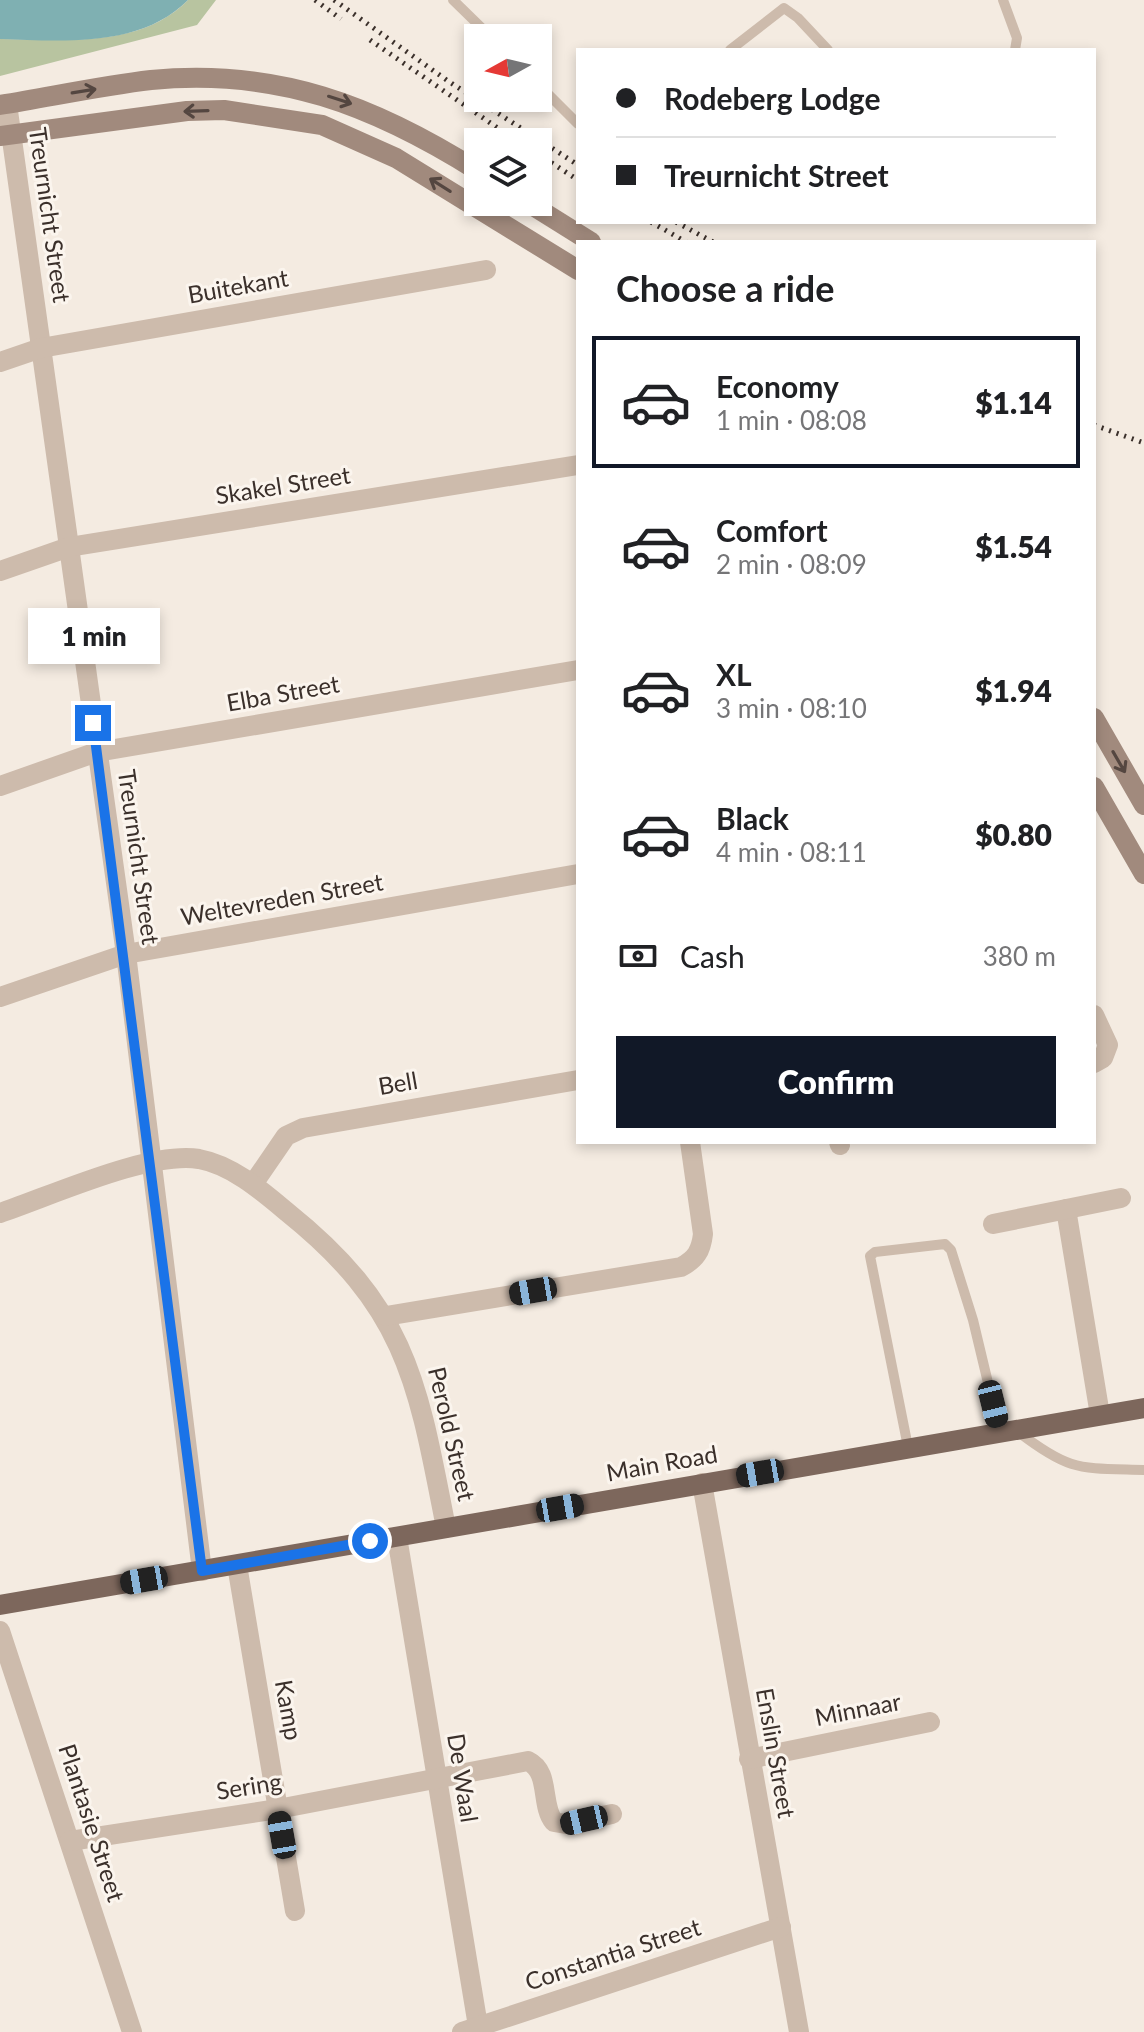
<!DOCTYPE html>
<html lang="en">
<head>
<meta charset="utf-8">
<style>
  :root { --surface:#fff; --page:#f6f6f6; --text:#202124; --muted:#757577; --line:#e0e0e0; --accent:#111827 }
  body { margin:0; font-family:Lato,sans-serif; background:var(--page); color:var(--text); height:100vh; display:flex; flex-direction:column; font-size:30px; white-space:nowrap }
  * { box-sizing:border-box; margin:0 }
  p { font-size:26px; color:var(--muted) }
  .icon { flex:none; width:44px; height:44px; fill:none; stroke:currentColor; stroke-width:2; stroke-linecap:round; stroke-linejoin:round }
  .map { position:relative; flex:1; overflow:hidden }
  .details { position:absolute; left:576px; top:240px; width:520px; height:904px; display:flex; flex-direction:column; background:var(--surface); border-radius:0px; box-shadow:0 4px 12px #0003 }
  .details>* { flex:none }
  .top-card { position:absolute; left:576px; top:48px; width:520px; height:176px; border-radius:0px; box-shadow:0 4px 12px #0003; display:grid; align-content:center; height:176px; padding:0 40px; background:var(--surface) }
  .needle { width:52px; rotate:262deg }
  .controls { position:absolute; left:464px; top:24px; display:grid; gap:16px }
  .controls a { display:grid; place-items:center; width:88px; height:88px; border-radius:0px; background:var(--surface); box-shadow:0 4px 12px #0003; font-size:40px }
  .end { position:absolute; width:36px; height:36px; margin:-18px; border:10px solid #1a73e8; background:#fff; box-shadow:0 0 0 4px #fff }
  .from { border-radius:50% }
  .bubble { position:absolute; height:56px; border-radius:0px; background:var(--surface); box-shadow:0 4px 12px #0003; font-size:26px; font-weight:800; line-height:56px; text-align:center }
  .car { position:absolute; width:24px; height:48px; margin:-24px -12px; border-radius:10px; box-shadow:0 0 6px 2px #0007; background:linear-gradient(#222 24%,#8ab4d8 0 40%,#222 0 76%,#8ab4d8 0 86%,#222 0) }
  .top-card b { display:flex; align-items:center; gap:28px; height:76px; font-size:30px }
  .top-card b+b { border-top:2px solid var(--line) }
  .top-card i { width:20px; height:20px; background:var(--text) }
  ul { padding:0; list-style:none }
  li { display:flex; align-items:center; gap:24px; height:132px; margin:0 16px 12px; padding:0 24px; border:4px solid transparent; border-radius:0px }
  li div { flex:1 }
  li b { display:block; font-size:30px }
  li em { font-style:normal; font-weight:800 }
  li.on { border-color:var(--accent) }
  li>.icon { width:72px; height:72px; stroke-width:1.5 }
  h2 { padding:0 40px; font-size:36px; line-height:96px }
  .pay { display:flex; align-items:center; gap:20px; height:88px; padding:0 40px; font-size:30px }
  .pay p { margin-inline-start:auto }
  .primary-button { display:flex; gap:16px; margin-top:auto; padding:16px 40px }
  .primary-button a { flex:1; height:92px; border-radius:0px; background:var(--accent); color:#fff; font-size:32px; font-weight:800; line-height:92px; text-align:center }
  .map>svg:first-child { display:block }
</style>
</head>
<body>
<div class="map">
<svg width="1144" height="2032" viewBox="0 0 1144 2032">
  <rect width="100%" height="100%" fill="#f4ebe1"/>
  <path fill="#b8c4a0" d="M188,0H216L197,25L0,76V39C63,39 140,49 188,0Z"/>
  <path fill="#7fb0b2" d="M0,0H188C141,48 62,41 0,39Z"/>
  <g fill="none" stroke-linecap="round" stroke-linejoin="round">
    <g stroke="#cdbbac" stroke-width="10">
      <polyline points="453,0 492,38"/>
      <polyline points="1003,0 1017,38 1015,50"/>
      <polyline points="730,50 784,8 798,18 828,50"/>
      <polyline points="538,84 578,124"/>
      <path d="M1017,1431C1070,1472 1079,1468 1144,1470"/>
      <polyline points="908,1447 870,1256 875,1252 945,1244 951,1250 973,1320 1000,1433"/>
    </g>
    <g stroke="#cdbbac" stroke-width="20">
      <polyline points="7,104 126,954 202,1571"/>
      <polyline points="0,362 41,348 486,270"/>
      <polyline points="0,571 69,547 578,465"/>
      <polyline points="0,786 97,752 578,670"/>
      <polyline points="0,997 126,954 578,874"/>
      <polyline points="1094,1015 1108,1045 1103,1058 1094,1063"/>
      <polyline points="839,1142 840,1145"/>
      <polyline points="253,1184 286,1136 303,1128 578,1080"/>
      <polyline points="1066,1209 1100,1415"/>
      <path d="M0,1213C51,1196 148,1151 199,1159C232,1165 262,1191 287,1212C408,1309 418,1384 446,1528"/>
      <polyline points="993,1224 1121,1198"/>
      <path d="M386,1316L681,1267C696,1259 701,1251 703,1234L690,1142"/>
      <polyline points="702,1483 799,2032"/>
      <polyline points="397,1537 478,2026"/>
      <polyline points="237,1565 295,1911"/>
      <polyline points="0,1631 132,2032"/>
      <polyline points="749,1759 930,1722"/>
      <path d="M70,1841L278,1809L528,1761C551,1772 540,1805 554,1822L566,1824L612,1814"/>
      <polyline points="462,2032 781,1927"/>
    </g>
    <g stroke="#a18a7d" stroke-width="20">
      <path d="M0,105C50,97 100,86 151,80C277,68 373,105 478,171"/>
      <polyline points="0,136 187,111 224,110 322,125 396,158 578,270"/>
      <polyline points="527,202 591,242"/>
      <polyline points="1094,718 1144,805"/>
      <polyline points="1094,787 1144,874"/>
    </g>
    <polyline stroke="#7d675c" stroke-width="20" points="0,1605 1144,1408"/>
    <g stroke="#3b302b" stroke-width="5" stroke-dasharray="2 6" stroke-linecap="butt">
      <polyline points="315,0 341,19"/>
      <polyline points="334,0 448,81 578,165"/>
      <polyline points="370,40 518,142"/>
      <polyline points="538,154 578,180"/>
      <polyline points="651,222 686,242"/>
      <polyline points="676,222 713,242"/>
      <polyline points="1094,425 1144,443"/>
    </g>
  </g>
  <defs><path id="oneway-shaft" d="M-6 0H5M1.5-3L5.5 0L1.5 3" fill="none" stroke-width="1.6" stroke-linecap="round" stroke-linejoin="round" transform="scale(2)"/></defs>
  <g stroke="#544640">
    <use href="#oneway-shaft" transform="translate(84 91) rotate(-9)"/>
    <use href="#oneway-shaft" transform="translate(340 100) rotate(18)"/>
    <use href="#oneway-shaft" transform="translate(196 111) rotate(178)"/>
    <use href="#oneway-shaft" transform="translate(440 185) rotate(-148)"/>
    <use href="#oneway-shaft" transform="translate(1119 762) rotate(60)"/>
  </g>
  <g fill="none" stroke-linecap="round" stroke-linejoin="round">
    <polyline stroke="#1a73e8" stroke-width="10" points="93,723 202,1571 370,1541"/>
  </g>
  <g text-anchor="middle" stroke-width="6" stroke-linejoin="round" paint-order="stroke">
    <g font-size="24" fill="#3b302b" stroke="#fbf5ee">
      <text transform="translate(49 215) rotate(82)" y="8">Treurnicht Street</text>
      <text transform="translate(238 287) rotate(-10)" y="8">Buitekant</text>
      <text transform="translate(283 486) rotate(-9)" y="8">Skakel Street</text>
      <text transform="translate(283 694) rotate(-10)" y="8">Elba Street</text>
      <text transform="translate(138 857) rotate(82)" y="8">Treurnicht Street</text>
      <text transform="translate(282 900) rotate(-10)" y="8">Weltevreden Street</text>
      <text transform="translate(398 1084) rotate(-10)" y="8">Bell</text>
      <text transform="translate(451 1434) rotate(77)" y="8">Perold Street</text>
      <text transform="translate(662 1464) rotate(-10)" y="8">Main Road</text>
      <text transform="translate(288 1710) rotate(80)" y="8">Kamp</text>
      <text transform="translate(858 1710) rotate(-11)" y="8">Minnaar</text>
      <text transform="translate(775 1753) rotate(80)" y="8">Enslin Street</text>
      <text transform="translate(462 1778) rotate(81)" y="8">De Waal</text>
      <text transform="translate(249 1787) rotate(-9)" y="8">Sering</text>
      <text transform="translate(91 1823) rotate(72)" y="8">Plantasie Street</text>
      <text transform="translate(613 1955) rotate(-18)" y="8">Constantia Street</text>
    </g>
  </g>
</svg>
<div class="controls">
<a><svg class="needle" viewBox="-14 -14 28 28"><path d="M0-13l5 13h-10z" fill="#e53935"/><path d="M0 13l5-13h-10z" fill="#757577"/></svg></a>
<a><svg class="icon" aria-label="layers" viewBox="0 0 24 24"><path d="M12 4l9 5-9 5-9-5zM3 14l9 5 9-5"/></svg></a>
</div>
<i class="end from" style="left:370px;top:1541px"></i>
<i class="end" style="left:93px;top:723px"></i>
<div class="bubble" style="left:28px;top:608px;width:132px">1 min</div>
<i class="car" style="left:533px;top:1291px;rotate:260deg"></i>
<i class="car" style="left:993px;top:1404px;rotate:166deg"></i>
<i class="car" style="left:760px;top:1473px;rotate:260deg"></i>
<i class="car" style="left:560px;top:1508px;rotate:80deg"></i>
<i class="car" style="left:144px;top:1580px;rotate:260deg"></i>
<i class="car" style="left:584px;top:1820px;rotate:257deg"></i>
<i class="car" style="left:282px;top:1835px;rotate:350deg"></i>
<div class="top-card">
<b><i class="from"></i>Rodeberg Lodge</b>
<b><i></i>Treurnicht Street</b>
</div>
<section class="details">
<h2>Choose a ride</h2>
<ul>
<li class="on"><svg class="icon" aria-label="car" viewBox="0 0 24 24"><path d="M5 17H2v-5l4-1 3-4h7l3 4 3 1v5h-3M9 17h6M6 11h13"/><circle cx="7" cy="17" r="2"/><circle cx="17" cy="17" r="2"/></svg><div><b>Economy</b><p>1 min · 08:08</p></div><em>$1.14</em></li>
<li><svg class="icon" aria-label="car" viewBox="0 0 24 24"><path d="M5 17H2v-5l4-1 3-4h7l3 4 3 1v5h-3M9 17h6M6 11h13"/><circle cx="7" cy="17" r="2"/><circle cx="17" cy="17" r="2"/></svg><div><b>Comfort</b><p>2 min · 08:09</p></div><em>$1.54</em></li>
<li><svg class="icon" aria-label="car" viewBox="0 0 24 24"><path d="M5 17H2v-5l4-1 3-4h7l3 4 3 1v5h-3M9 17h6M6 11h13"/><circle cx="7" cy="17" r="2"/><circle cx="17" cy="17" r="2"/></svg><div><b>XL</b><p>3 min · 08:10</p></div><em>$1.94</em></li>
<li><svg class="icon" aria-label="car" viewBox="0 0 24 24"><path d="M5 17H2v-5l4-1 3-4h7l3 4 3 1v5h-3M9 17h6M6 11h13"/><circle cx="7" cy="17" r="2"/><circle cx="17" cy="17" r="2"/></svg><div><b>Black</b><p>4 min · 08:11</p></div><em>$0.80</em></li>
</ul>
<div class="pay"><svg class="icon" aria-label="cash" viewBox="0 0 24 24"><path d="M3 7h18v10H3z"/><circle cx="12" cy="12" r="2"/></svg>Cash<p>380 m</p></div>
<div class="primary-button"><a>Confirm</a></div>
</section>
</div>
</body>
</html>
